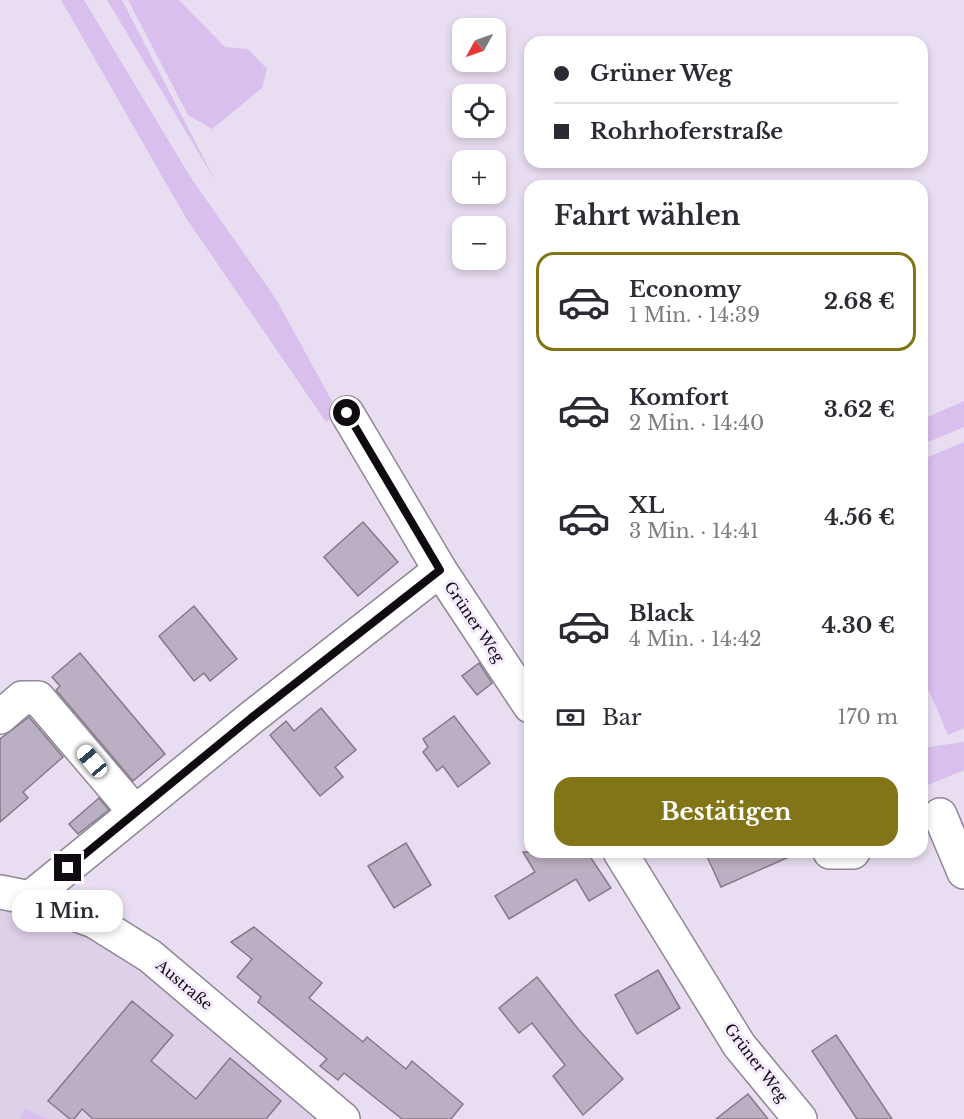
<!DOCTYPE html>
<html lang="de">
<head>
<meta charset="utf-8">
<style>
  :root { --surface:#fff; --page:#f7f7f7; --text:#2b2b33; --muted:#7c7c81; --line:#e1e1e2; --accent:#827518 }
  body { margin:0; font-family:"Libre Baskerville",serif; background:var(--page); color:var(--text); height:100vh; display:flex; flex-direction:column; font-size:22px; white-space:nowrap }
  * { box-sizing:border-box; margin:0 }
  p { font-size:20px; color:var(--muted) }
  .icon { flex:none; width:33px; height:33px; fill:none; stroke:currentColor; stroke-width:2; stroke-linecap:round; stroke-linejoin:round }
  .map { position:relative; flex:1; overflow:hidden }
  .side { position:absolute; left:524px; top:180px; width:404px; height:678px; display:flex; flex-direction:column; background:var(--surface); border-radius:18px; box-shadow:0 3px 9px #0003 }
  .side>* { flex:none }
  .hud { position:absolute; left:524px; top:36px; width:404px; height:132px; border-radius:18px; box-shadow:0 3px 9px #0003; display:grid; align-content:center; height:132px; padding:0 30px; background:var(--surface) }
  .needle { width:39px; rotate:230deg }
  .tools { position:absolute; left:452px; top:18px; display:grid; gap:12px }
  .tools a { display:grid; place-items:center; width:54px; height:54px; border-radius:12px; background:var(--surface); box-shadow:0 3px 9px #0003; font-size:30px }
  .end { position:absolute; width:27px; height:27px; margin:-14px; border:8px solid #0f0b11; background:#fff; box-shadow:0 0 0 3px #fff }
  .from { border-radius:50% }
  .bubble { position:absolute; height:42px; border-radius:18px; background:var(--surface); box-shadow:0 3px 9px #0003; font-size:20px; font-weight:800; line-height:42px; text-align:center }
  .car { position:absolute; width:18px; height:36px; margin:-18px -9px; border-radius:8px; box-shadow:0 0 4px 2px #0007; background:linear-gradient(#fff 24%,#345 0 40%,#fff 0 76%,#345 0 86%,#fff 0) }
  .hud b { display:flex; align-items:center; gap:21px; height:57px; font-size:22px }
  .hud b+b { border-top:2px solid var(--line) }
  .hud i { width:15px; height:15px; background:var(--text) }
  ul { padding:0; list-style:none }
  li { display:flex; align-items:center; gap:18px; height:99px; margin:0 12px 9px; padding:0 18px; border:3px solid transparent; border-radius:18px }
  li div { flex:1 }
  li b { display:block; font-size:22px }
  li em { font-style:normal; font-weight:800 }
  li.on { border-color:var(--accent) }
  li>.icon { width:54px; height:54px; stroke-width:1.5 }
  h2 { padding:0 30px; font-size:27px; line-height:72px }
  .pay { display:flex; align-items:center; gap:15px; height:66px; padding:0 30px; font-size:22px }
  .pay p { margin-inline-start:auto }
  .primary-button { display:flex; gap:12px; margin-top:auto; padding:12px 30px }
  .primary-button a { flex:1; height:69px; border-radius:18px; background:var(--accent); color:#fff; font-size:24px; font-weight:800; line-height:69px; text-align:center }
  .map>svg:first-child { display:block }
</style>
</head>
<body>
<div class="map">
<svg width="964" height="1119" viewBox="0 0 964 1119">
  <rect width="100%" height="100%" fill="#e8ddf1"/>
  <polygon fill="#dfd0ea" points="0,909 35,917 85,936 139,970 317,1119 48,1119 25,1109 20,1119 0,1119"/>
  <g fill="#d9bfed">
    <polygon points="61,0 84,0 191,178 276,299 339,414 326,422 186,218"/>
    <polygon points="107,0 122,0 216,182"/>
    <polygon points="128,0 179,0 225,47 248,49 267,69 262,88 212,129 188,115"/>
    <polygon points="964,401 964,427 921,445 921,420"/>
    <polygon points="964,442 964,728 948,735 921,672 921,460"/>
    <polygon points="964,742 964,770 921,788 921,748"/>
    <polygon points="24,1109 25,1109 48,1119 20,1119"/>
  </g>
  <g fill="#bbb0c3" stroke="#847a8c" stroke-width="1.5">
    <polygon points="363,522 398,562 358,596 324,557"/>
    <polygon points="194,606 237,659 210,681 204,673 194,681 159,636"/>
    <polygon points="80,653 165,754 133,781 56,690 60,686 52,677"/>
    <polygon points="479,663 492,683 477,695 462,676"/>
    <polygon points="321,708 356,750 335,767 343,777 320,796 270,735 286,721 294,731"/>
    <polygon points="454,716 490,763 458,787 443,766 437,771 423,752 428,747 423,739"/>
    <polygon points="29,717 63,757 23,792 28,798 0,822 0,739"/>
    <polygon points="99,798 109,810 78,834 69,824"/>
    <polygon points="406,843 431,885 394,908 368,866"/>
    <polygon points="523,852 587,852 611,888 589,901 576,879 509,919 495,896 535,872"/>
    <polygon points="705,852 800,852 721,887"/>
    <polygon points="254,927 322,983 309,998 363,1042 367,1037 406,1069 412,1061 463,1104 451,1119 402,1119 344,1073 338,1080 320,1066 327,1059 258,1002 261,997 237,977 252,959 231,942"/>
    <polygon points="658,970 680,1008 637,1034 615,995"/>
    <polygon points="537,977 578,1029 623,1079 583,1115 553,1076 565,1065 532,1023 519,1033 499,1008"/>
    <polygon points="132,1001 173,1035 151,1061 196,1099 230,1058 281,1101 266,1119 93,1119 82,1109 74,1119 70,1119 48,1101"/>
    <polygon points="836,1035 892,1119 857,1119 812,1051"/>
    <polygon points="748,1094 768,1119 716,1119"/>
  </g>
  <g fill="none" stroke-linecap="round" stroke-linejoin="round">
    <g stroke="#908697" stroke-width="36">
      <g id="minor">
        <polyline points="347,413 440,570 530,706"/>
        <polyline points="0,717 22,698 38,698 135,812"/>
        <polyline points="940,815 964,872"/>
        <polyline points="620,852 739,1045 800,1119"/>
        <polyline points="830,852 853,852"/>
        <polyline points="0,892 30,898 94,921 150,956 343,1119"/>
        <polyline points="30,898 251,718 440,570"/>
      </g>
    </g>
    <use href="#minor" stroke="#fff" stroke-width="33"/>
  </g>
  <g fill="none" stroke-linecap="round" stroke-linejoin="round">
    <polyline stroke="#0f0b11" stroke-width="8" points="68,868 251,718 440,570 347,413"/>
  </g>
  <g text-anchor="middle" stroke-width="6" stroke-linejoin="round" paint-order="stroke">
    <g font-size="15" fill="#0f0b11" stroke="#f6eafe">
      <text transform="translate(474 622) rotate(56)" y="5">Grüner Weg</text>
      <text transform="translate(184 985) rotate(40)" y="5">Austraße</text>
      <text transform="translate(756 1063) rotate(53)" y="5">Grüner Weg</text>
    </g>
  </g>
</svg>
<div class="tools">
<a><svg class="needle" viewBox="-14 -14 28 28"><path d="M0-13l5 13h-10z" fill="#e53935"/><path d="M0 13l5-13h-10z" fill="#7c7c81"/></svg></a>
<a><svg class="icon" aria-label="locate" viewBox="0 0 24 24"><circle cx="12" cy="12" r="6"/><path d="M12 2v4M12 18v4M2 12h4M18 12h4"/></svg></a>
<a>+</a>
<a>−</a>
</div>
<i class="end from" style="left:347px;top:413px"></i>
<i class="end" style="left:68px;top:868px"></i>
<div class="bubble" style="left:12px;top:890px;width:111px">1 Min.</div>
<i class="car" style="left:92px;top:761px;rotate:320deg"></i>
<div class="hud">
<b><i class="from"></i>Grüner Weg</b>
<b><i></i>Rohrhoferstraße</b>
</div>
<section class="side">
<h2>Fahrt wählen</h2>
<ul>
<li class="on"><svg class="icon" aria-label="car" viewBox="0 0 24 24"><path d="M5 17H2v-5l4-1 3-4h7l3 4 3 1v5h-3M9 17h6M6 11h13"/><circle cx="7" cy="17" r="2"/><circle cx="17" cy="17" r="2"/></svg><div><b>Economy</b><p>1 Min. · 14:39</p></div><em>2.68 €</em></li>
<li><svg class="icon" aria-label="car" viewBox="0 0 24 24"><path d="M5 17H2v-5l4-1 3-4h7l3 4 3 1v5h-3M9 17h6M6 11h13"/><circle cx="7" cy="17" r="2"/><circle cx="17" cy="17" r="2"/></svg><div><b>Komfort</b><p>2 Min. · 14:40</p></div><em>3.62 €</em></li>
<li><svg class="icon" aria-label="car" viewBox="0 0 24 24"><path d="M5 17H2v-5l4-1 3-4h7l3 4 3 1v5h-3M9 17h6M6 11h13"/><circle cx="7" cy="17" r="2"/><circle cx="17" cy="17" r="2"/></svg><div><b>XL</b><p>3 Min. · 14:41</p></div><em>4.56 €</em></li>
<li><svg class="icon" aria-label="car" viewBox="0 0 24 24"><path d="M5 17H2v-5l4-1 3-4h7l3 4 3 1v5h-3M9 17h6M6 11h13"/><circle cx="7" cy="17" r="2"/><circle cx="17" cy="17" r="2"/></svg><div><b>Black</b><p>4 Min. · 14:42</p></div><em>4.30 €</em></li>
</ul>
<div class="pay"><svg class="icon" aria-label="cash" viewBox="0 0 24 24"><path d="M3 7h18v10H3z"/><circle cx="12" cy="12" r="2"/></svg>Bar<p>170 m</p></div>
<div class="primary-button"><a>Bestätigen</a></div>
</section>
</div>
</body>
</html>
